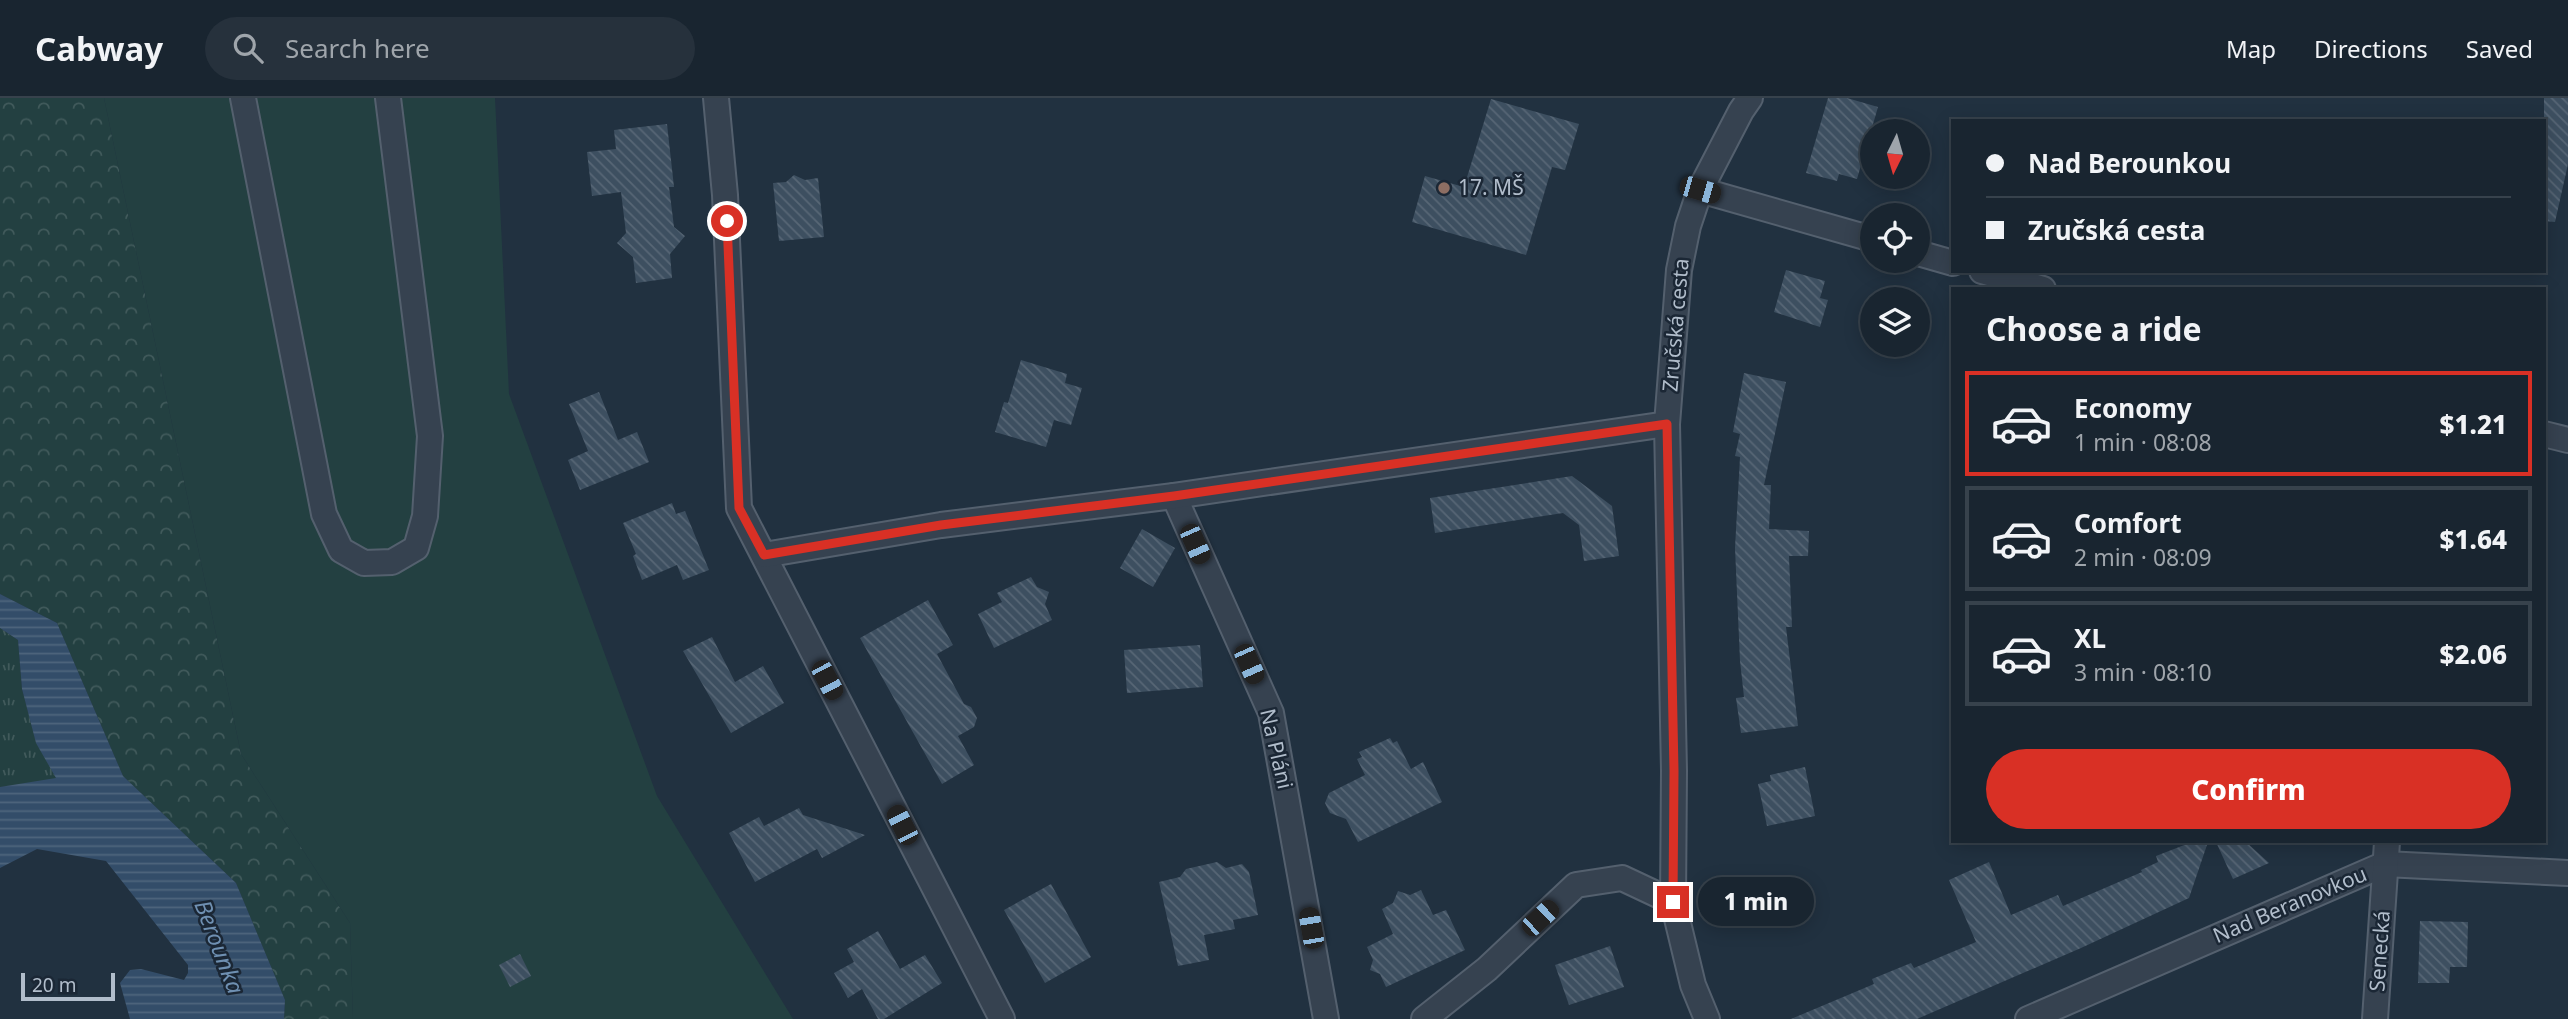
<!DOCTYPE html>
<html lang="en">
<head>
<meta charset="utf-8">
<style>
  :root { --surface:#192530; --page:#26313c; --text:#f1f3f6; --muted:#9fa5ab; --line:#37424c; --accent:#d93025 }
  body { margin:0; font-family:"Noto Sans",sans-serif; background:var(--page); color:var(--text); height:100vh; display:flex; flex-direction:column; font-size:26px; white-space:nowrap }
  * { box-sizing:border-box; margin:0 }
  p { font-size:23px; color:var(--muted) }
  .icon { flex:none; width:38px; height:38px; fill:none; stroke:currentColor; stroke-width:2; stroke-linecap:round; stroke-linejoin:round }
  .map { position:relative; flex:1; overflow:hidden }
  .sheet { position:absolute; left:1951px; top:189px; width:595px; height:556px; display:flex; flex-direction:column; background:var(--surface); border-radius:0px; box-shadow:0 4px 18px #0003,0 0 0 2px var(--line) }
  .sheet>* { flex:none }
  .hud { position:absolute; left:1951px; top:21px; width:595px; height:154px; border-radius:0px; box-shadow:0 4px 18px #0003,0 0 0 2px var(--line); display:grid; align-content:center; height:154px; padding:0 35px; background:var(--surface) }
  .needle { width:46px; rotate:185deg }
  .controls { position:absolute; left:1860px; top:21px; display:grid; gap:14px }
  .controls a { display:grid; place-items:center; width:70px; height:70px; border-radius:50%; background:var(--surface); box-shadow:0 4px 18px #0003,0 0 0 2px var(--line); font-size:35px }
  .scale { position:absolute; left:21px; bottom:18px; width:94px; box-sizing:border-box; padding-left:7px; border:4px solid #b1bdcb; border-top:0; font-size:19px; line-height:24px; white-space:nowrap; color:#b1bdcb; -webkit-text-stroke:5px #1b2735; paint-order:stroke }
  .end { position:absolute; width:32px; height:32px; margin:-16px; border:9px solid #d93025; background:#fff; box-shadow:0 0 0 4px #fff }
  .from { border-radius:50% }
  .bubble { position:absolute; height:49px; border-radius:24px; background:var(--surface); box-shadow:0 4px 18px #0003,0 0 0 2px var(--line); font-size:23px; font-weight:800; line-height:49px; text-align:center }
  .car { position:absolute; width:21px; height:42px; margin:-21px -10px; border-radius:9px; box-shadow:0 0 5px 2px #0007; background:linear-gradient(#222 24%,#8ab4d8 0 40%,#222 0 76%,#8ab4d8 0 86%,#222 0) }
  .hud b { display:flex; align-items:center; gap:24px; height:66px; font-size:26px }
  .hud b+b { border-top:2px solid var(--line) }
  .hud i { width:18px; height:18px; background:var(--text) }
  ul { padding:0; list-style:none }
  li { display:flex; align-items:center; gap:21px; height:105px; margin:0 14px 10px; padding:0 21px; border:4px solid var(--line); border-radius:0px }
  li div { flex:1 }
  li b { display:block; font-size:26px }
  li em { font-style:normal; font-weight:800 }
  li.selected { border-color:var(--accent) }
  li>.icon { width:63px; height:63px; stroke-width:1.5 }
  h2 { padding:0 35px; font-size:32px; line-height:84px }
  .primary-button { display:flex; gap:14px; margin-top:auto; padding:14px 35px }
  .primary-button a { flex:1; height:80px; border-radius:42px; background:var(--accent); color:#fff; font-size:28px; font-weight:800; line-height:80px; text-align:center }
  header { display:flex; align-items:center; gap:42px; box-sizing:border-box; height:98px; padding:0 35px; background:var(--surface); border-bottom:2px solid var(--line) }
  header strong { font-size:33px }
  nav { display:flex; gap:38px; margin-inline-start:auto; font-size:24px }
  .search { width:490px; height:63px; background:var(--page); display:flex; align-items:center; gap:18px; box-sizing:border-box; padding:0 24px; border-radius:38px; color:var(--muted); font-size:26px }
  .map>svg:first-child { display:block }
</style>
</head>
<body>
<header>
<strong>Cabway</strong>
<div class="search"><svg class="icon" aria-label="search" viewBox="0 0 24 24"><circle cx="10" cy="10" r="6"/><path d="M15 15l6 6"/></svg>Search here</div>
<nav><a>Map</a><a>Directions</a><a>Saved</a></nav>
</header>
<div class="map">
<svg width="2568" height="921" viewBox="0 0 2568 921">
  <defs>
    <pattern id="grass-tufts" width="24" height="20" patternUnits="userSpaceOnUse" patternTransform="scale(1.75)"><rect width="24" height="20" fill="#234041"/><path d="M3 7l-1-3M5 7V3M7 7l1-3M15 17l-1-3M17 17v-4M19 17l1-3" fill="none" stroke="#415a5b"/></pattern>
    <pattern id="forest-crowns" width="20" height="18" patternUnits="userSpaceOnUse" patternTransform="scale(1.75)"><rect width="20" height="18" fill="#234041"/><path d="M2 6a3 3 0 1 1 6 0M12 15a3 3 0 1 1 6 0" fill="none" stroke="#415a5b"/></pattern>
    <pattern id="water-rules" width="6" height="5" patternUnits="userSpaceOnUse" patternTransform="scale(1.75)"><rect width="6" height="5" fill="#334d69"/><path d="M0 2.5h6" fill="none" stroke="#4e657d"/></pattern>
    <pattern id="building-back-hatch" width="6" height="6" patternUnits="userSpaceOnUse" patternTransform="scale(1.75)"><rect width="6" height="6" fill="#3d4f60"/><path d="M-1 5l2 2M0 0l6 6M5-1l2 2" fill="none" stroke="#576675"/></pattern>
  </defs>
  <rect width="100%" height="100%" fill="#213140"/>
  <polygon fill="url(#grass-tufts)" points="0,530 18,542 22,591 36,644 57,681 0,689"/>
  <polygon fill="url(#forest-crowns)" points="0,0 104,0 241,656 350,825 353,921 284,921 285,902 236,785 123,678 57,525 0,496"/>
  <polygon fill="#234041" points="104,0 495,0 509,296 657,698 793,921 353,921 350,825 241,656"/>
  <polygon fill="url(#water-rules)" points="0,496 57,525 123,678 236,785 285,902 284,921 130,921 120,885 130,872 141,871 184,882 188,875 188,867 106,763 37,751 0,770 0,689 56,680 36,645 22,591 18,542 0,530"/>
  <g fill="url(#building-back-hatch)">
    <polygon points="1828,0 1847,0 1878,9 1857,81 1839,76 1837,83 1806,75"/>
    <polygon points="2544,0 2568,0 2568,66 2555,124 2544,123"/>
    <polygon points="1491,1 1579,26 1565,72 1552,69 1526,157 1412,124 1425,78 1464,89"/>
    <polygon points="667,26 674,89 669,89 674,129 685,138 670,156 672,180 636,185 633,159 617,145 626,135 621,94 592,98 587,54 616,51 614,32"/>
    <polygon points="794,77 805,82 818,80 824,139 779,143 773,85 786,84"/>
    <polygon points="1786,172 1825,183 1820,200 1828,202 1820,229 1774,214"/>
    <polygon points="1021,262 1067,276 1065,285 1082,290 1071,327 1054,322 1046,349 995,334 1004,304 1008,305"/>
    <polygon points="1744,275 1786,284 1764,387 1771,387 1769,431 1809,433 1808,458 1789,458 1792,529 1786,529 1798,628 1741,635 1736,600 1744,599 1740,563 1735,450 1740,359 1735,358 1740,336 1733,334"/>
    <polygon points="599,294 618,342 637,334 649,364 580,392 568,362 588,353 569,306"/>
    <polygon points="1572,378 1612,408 1619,458 1584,463 1579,427 1563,415 1435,435 1430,400"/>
    <polygon points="672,405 676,416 685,413 709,472 683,482 677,467 642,482 633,458 636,456 623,425"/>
    <polygon points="1142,431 1175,450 1153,489 1120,470"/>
    <polygon points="1031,479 1037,489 1049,494 1045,506 1052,522 994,550 978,516 1002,504 997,495"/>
    <polygon points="928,502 953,547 937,556 964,606 971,609 977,620 974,629 958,638 974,667 942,686 860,540"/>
    <polygon points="712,539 735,584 763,568 784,605 731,635 683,553"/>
    <polygon points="1200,547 1203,589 1127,595 1124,552"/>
    <polygon points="1390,640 1393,645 1397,643 1411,671 1423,664 1442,704 1358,744 1346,721 1330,715 1325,705 1329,695 1365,677 1357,661 1362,659 1359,654"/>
    <polygon points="1805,669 1815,718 1767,728 1758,686 1771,683 1770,677"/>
    <polygon points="799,710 803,717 865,737 822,760 817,751 755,784 729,735 759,719 764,728"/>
    <polygon points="2192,744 2208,744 2189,800 2081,850 1917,921 1791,921 1874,886 1872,881 1911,865 1914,870 1976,844 1949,782 1989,764 2011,817 2058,797 2063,808 2142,774 2141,772 2158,764 2156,758"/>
    <polygon points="2216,744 2246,744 2269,765 2233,781"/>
    <polygon points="1217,764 1226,770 1242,766 1249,774 1258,817 1233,822 1235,831 1204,837 1209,862 1178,868 1159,784 1180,779 1186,771"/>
    <polygon points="1051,786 1091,859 1045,885 1004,812"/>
    <polygon points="1421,792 1433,817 1446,812 1465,852 1386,889 1380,876 1370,872 1373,862 1367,849 1393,836 1382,811 1393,805 1398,793 1410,797"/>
    <polygon points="2420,823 2468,824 2467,869 2450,869 2449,885 2418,885"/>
    <polygon points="878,833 900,871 925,857 942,885 884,921 878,921 862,891 848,900 834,875 854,864 847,851"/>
    <polygon points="1610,848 1624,889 1569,907 1555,867"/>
    <polygon points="520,856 531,878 510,889 499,867"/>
  </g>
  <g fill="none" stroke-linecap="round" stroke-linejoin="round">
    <g stroke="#54606e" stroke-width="28">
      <g id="street">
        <polyline points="243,0 324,416 341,452 364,465 392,464 416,450 425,418 430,338 388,0"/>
        <polyline points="716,0 725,97 739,410 1002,921"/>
        <polyline points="1700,92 1872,141"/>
        <polyline points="1918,155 1953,165"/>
        <polyline points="1982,173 2043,191"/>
        <polyline points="2544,336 2568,342"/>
        <polyline points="1174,398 1271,615 1326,921"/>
        <polyline points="764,457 941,427 1174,398 1667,326"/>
        <polyline points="1424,921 1487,871 1576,787 1622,780 1673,804"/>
        <polyline points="1707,921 1693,887 1673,804 1674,673 1667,326 1679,172 1688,128 1700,92 1741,13 1750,0"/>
        <polyline points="2028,921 2385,766 2568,775"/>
        <polyline points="2375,921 2387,744"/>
      </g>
    </g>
    <use href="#street" stroke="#364250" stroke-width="24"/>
  </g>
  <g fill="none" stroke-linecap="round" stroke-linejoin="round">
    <polyline stroke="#d93025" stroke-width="9" points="727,123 739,410 764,457 941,427 1174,398 1667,326 1674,673 1673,804"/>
  </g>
  <circle fill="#8d6e63" stroke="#1b2735" stroke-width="2.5" cx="1444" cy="90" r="7"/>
  <g text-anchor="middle" stroke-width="5" stroke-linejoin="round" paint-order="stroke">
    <g font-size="21" fill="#b1bdcb" stroke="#1b2735" text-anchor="start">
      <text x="1458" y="97">17. MŠ</text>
    </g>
    <g font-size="21" fill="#b1bdcb" stroke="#1b2735">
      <text transform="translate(1676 227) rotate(-85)" y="7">Zručská cesta</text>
      <text transform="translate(1276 651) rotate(77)" y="7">Na Pláni</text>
      <text transform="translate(2290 807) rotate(-23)" y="7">Nad Beranovkou</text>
      <text transform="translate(2380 853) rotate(-86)" y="7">Senecká</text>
    </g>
    <g font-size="23" font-style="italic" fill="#6f90b2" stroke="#1b2735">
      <text transform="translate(219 849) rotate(69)" y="8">Berounka</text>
    </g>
  </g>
</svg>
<div class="controls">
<a><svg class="needle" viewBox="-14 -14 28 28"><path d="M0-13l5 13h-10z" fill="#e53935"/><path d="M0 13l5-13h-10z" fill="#9fa5ab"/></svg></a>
<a><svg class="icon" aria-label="locate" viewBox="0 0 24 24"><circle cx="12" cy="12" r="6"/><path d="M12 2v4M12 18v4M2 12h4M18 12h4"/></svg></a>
<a><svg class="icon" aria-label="layers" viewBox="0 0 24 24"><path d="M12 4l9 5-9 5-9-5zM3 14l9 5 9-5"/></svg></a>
</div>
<div class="scale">20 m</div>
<i class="end from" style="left:727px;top:123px"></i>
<i class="end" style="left:1673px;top:804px"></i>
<div class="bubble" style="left:1698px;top:779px;width:116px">1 min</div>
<i class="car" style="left:1700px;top:92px;rotate:106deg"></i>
<i class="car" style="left:1195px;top:446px;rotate:156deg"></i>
<i class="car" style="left:1249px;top:566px;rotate:156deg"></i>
<i class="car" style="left:827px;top:582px;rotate:152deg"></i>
<i class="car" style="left:902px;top:727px;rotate:333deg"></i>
<i class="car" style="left:1540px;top:820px;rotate:47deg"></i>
<i class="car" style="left:1311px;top:830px;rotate:350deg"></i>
<div class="hud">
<b><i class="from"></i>Nad Berounkou</b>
<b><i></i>Zručská cesta</b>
</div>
<section class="sheet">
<h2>Choose a ride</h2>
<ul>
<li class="selected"><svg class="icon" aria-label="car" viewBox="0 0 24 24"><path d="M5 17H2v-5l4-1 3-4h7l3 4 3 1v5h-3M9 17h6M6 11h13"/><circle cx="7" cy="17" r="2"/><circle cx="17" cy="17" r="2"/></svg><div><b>Economy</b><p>1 min · 08:08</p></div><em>$1.21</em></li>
<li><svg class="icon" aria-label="car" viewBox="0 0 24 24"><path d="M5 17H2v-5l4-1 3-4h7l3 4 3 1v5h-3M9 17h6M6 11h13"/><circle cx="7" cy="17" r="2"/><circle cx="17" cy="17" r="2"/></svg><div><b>Comfort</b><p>2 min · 08:09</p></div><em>$1.64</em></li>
<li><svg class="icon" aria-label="car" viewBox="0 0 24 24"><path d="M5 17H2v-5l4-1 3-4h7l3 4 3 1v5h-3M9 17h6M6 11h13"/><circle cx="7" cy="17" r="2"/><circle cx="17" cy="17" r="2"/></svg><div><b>XL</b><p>3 min · 08:10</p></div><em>$2.06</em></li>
</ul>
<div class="primary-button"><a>Confirm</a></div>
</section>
</div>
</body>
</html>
